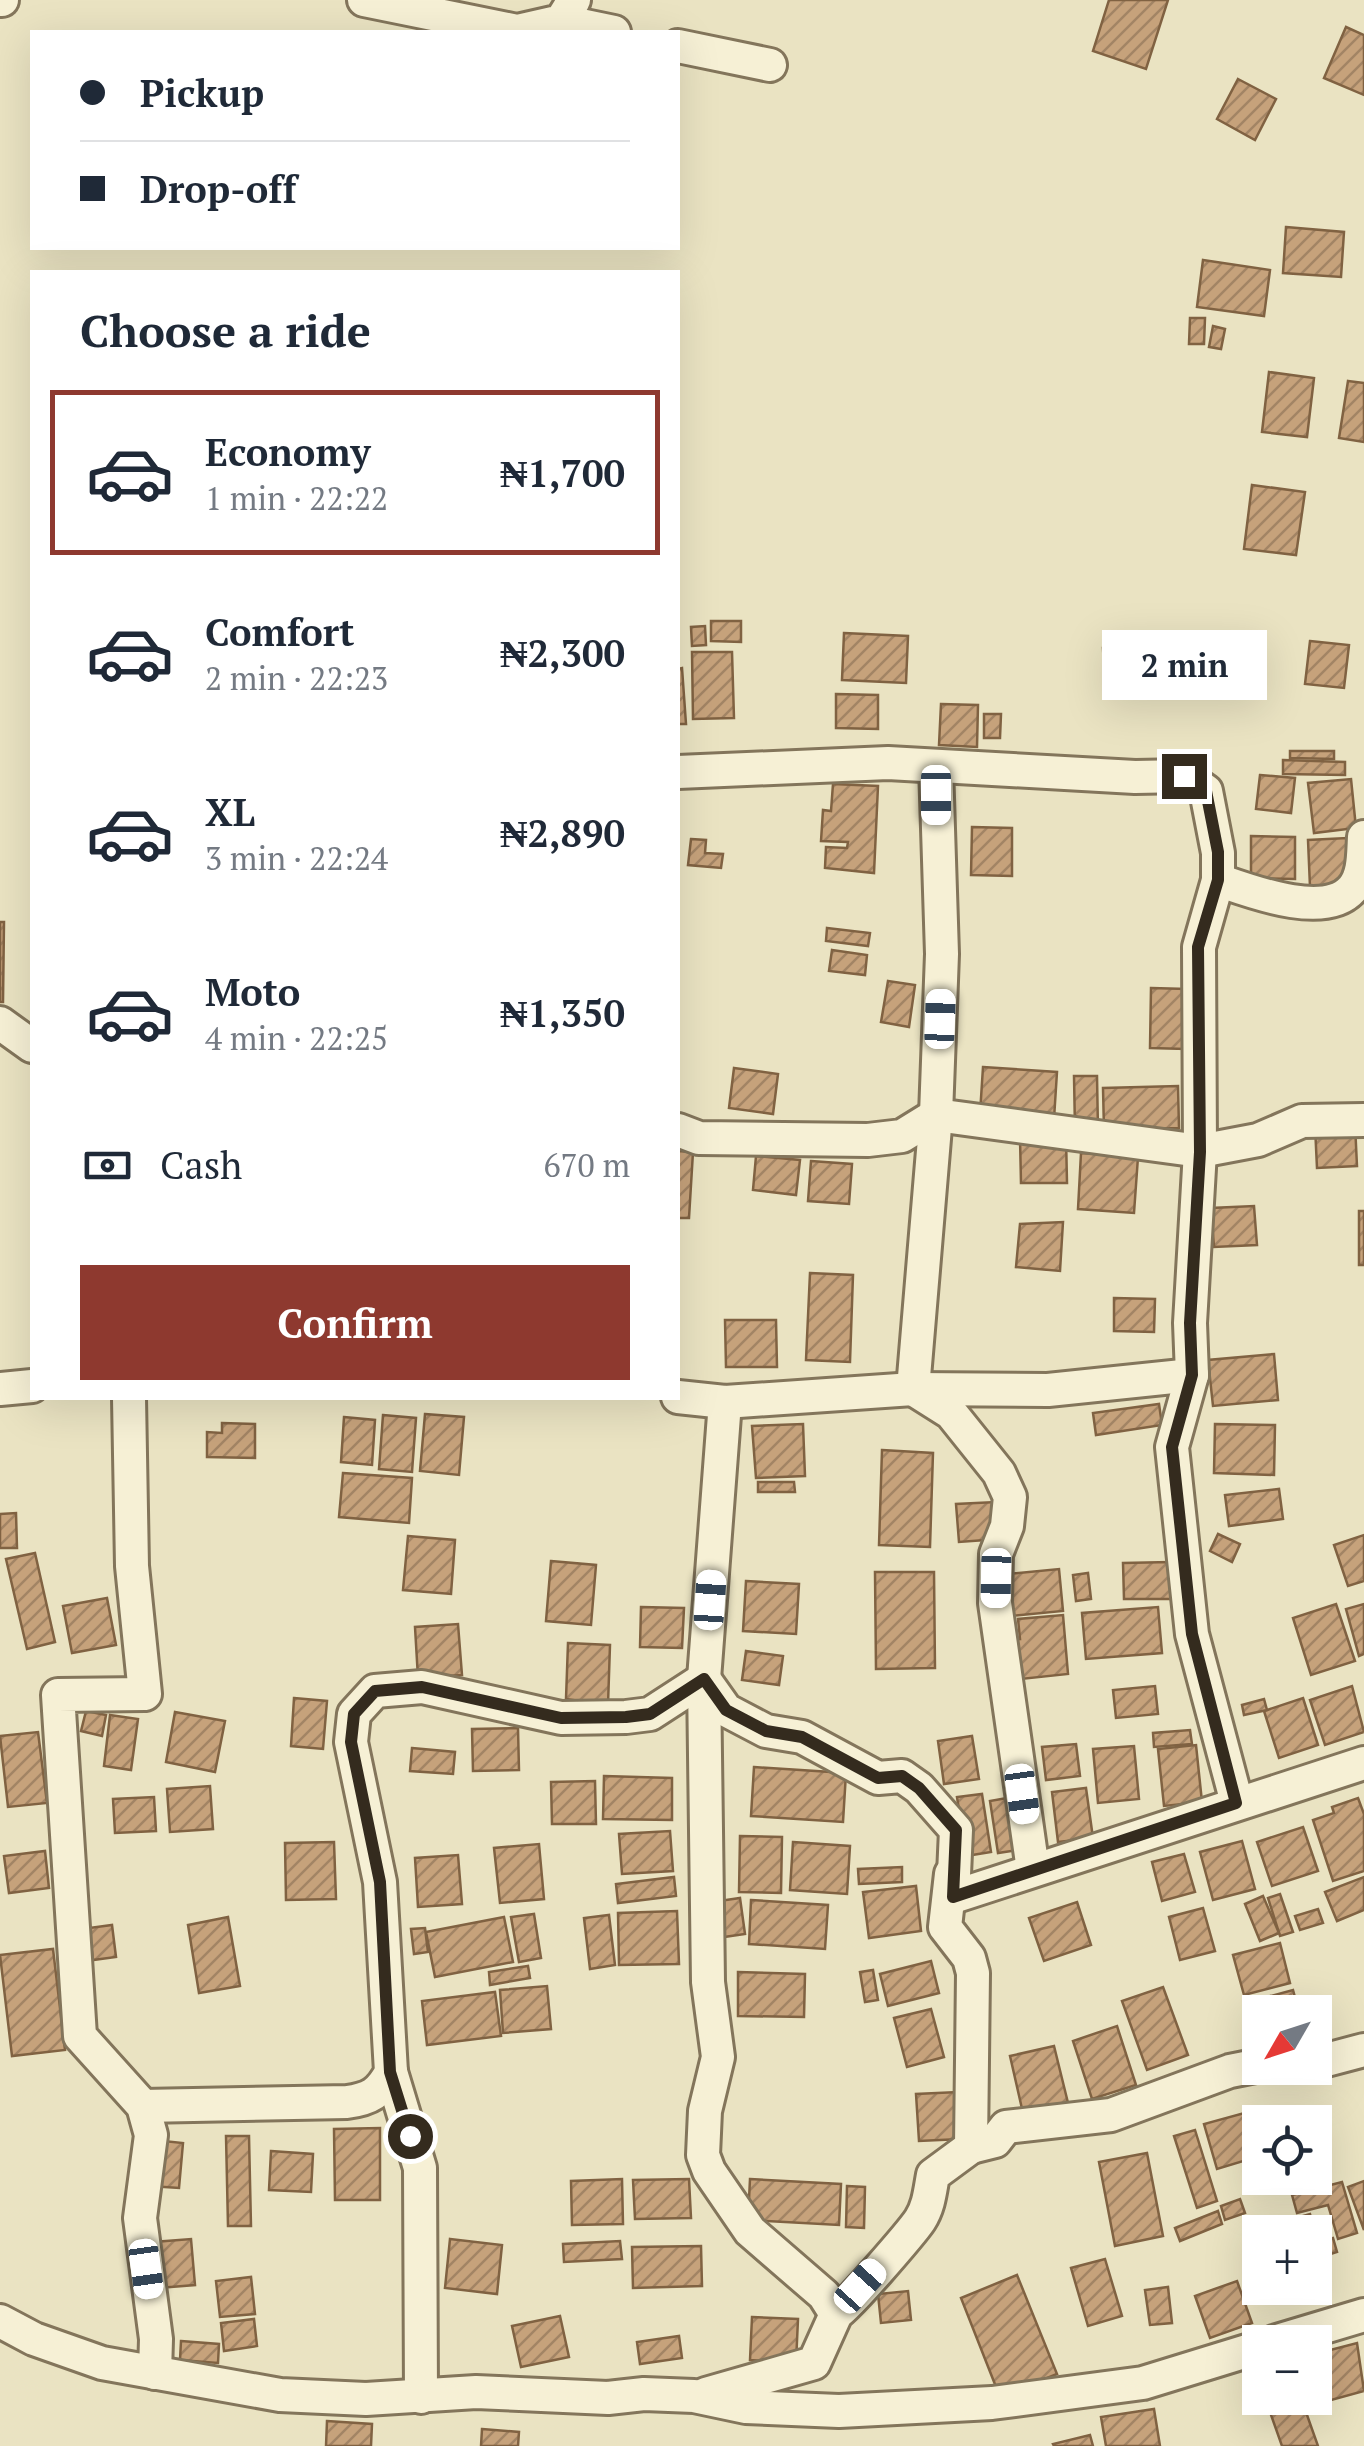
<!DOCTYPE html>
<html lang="en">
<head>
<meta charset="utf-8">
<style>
  :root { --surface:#fff; --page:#f2f2f3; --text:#1f2937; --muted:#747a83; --line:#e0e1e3; --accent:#8e392f }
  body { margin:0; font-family:"PT Serif",serif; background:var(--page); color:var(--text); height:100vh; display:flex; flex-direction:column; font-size:38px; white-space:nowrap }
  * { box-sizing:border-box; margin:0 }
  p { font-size:32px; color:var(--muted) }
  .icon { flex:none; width:55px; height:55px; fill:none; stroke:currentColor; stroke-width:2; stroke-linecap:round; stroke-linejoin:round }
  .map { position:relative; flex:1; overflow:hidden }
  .sheet { position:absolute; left:30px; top:270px; width:650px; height:1130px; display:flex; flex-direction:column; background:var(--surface); border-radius:0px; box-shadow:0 10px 40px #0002 }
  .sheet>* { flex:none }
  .guide { position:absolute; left:30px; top:30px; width:650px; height:220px; border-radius:0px; box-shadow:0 10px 40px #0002; display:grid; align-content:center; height:220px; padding:0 50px; background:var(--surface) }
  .needle { width:65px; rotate:231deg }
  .controls { position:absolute; left:1242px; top:1995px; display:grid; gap:20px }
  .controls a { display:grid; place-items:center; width:90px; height:90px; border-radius:0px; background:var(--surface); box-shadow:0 10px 40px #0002; font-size:50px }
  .end { position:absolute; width:45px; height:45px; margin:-22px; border:12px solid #342b1e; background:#fff; box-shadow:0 0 0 5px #fff }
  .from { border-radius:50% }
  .bubble { position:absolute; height:70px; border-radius:0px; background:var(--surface); box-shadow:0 10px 40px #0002; font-size:32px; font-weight:700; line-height:70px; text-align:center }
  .car { position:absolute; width:30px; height:60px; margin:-30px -15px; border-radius:12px; box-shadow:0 0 8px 2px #0007; background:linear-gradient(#fff 24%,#345 0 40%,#fff 0 76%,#345 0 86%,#fff 0) }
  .guide b { display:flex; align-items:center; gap:35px; height:95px; font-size:38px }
  .guide b+b { border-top:2px solid var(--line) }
  .guide i { width:25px; height:25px; background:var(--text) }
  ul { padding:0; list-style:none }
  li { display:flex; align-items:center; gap:30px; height:165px; margin:0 20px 15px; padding:0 30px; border:5px solid transparent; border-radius:0px }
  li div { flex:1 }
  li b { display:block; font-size:38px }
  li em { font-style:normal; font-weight:700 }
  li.selected { border-color:var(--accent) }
  li>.icon { width:90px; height:90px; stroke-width:1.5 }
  h2 { padding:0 50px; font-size:45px; line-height:120px }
  .pay { display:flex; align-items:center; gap:25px; height:110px; padding:0 50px; font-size:38px }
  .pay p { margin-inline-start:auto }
  .action { display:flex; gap:20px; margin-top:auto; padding:20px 50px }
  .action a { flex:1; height:115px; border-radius:0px; background:var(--accent); color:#fff; font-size:40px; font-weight:700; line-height:115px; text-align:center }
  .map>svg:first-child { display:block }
</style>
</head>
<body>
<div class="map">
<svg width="1364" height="2446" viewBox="0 0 1364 2446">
  <defs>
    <pattern id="building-hatch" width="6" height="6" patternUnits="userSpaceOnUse" patternTransform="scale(2.5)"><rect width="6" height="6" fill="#c6a27b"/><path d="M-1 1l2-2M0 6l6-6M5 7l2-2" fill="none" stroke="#a28464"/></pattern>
  </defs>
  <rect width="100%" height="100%" fill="#eae3c2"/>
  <g fill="url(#building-hatch)" stroke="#806242" stroke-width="2.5">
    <polygon points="1109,0 1168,0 1146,69 1093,51"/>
    <polygon points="1346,27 1364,35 1364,95 1324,78"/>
    <polygon points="1238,79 1276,99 1255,140 1217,119"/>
    <polygon points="1286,227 1344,232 1341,277 1283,273"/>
    <polygon points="1203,260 1270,270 1264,316 1197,307"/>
    <polygon points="1190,318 1205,318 1204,344 1189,344"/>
    <polygon points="1213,326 1225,329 1221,349 1209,347"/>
    <polygon points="1269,372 1314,378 1307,437 1262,432"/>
    <polygon points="1348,381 1364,383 1364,442 1339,438"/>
    <polygon points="1252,485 1305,492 1296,555 1244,549"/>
    <polygon points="711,621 741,621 741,642 711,641"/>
    <polygon points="705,626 706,645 692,646 691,627"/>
    <polygon points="844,633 908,636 906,683 842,680"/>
    <polygon points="1310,641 1349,645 1344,688 1305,684"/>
    <polygon points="1103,648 1129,648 1129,667 1104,668"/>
    <polygon points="692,652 732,652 734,718 693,719"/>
    <polygon points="682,668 686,724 678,724 678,669"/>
    <polygon points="836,694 878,695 878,729 836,728"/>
    <polygon points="941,704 978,705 977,747 939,745"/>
    <polygon points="984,714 1001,714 1000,738 984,738"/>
    <polygon points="1290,751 1334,751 1334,759 1290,758"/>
    <polygon points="1283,760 1345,762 1345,775 1283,774"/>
    <polygon points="1260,775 1295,778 1291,813 1256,809"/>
    <polygon points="1351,779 1356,828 1314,833 1308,783"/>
    <polygon points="833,784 878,786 874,873 825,868 826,847 847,848 848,842 821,841 823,810 831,811"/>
    <polygon points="972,827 1012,828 1012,876 971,875"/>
    <polygon points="1251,836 1295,837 1295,879 1251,878"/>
    <polygon points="1347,838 1350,885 1310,887 1308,840"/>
    <polygon points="691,839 706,840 705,853 723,854 721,868 688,865"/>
    <polygon points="0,922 4,922 3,1002 0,1002"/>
    <polygon points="827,928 870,933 868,946 826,941"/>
    <polygon points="832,950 867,955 865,975 829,971"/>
    <polygon points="888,981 915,985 909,1027 881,1022"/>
    <polygon points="1151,988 1187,989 1186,1049 1150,1048"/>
    <polygon points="983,1067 1057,1072 1054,1119 980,1114"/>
    <polygon points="734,1068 778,1074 773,1114 729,1108"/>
    <polygon points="1074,1076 1097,1076 1098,1130 1075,1130"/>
    <polygon points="1178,1086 1179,1128 1104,1130 1103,1088"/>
    <polygon points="1355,1124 1357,1166 1317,1168 1315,1126"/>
    <polygon points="1066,1137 1067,1183 1021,1183 1020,1138"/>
    <polygon points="678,1151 693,1152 689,1218 678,1218"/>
    <polygon points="1081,1153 1138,1157 1134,1213 1078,1209"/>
    <polygon points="756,1156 800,1160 796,1195 753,1190"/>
    <polygon points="811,1161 852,1164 849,1204 808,1201"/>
    <polygon points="1254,1206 1257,1245 1214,1247 1211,1208"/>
    <rect x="1359" y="1211" width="5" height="54"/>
    <polygon points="1063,1222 1060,1271 1016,1267 1020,1224"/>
    <polygon points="810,1273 853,1275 850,1362 806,1360"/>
    <polygon points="1114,1298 1155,1299 1154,1332 1114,1331"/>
    <polygon points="725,1320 776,1320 777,1367 726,1367"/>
    <polygon points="1274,1354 1278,1400 1213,1406 1208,1360"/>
    <polygon points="1159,1404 1162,1425 1096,1435 1093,1413"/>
    <polygon points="425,1414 464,1417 459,1475 420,1471"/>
    <polygon points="383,1415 416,1418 412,1472 379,1469"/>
    <polygon points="344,1417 375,1420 372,1465 341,1462"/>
    <polygon points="222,1423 255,1424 255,1458 207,1457 207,1432 222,1433"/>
    <polygon points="803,1424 805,1476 756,1478 752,1426"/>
    <polygon points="1215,1424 1275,1425 1274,1475 1214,1473"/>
    <polygon points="882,1450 933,1453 930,1547 879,1545"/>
    <polygon points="343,1473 412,1478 409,1523 339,1517"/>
    <polygon points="758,1482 794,1482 795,1492 758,1492"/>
    <polygon points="1279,1489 1283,1519 1229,1526 1225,1495"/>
    <polygon points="996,1502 999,1539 959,1542 956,1504"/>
    <polygon points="16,1513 17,1548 0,1548 0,1514"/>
    <polygon points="1218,1534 1240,1544 1232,1562 1210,1551"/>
    <polygon points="1364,1535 1364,1581 1348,1586 1334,1545"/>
    <polygon points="408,1536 455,1540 451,1594 403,1590"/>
    <polygon points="35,1553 55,1642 27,1649 6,1559"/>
    <polygon points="551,1561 596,1565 591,1625 546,1621"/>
    <polygon points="1170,1562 1171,1599 1124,1599 1123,1563"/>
    <polygon points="1059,1569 1063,1611 1011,1616 1007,1574"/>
    <polygon points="875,1572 934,1572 935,1668 876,1669"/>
    <polygon points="1088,1573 1091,1599 1076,1601 1073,1575"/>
    <polygon points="746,1581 799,1584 796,1634 743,1631"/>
    <polygon points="107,1598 116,1645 72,1653 63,1606"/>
    <polygon points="1336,1604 1355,1661 1311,1675 1293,1618"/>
    <polygon points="1364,1604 1364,1654 1359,1656 1346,1609"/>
    <polygon points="641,1607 684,1608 682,1648 640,1647"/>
    <polygon points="1158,1607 1162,1653 1086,1659 1082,1613"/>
    <polygon points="1063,1615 1068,1674 1021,1679 1008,1640 1020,1639 1018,1619"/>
    <polygon points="458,1624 462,1675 418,1678 415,1627"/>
    <polygon points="568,1643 610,1645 608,1705 566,1699"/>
    <polygon points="746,1651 783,1656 779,1685 742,1680"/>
    <polygon points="1155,1686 1158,1714 1116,1718 1113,1690"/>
    <polygon points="1352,1686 1364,1732 1325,1745 1310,1700"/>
    <polygon points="294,1698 327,1701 323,1749 291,1746"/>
    <polygon points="1303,1698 1318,1745 1279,1758 1264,1711"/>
    <polygon points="1264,1699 1267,1710 1244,1715 1242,1705"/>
    <polygon points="86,1711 106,1715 102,1736 81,1731"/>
    <polygon points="175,1712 225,1721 215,1772 166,1762"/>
    <polygon points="110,1715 138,1719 131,1770 104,1766"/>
    <polygon points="518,1728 519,1770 473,1771 472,1729"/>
    <polygon points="1190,1730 1192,1744 1154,1747 1153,1733"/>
    <polygon points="38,1732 47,1803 8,1807 0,1736"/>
    <polygon points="972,1736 979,1779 944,1784 938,1741"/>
    <polygon points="1076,1744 1080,1776 1046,1780 1042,1747"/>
    <polygon points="1196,1745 1202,1802 1164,1806 1158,1749"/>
    <polygon points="1134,1746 1139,1799 1098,1803 1093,1749"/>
    <polygon points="412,1748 455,1752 453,1774 410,1771"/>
    <polygon points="754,1767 846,1773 843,1822 751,1816"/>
    <polygon points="604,1776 672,1778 672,1820 603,1819"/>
    <polygon points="595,1781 596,1824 552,1824 551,1782"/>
    <polygon points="210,1786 213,1829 170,1832 167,1789"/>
    <polygon points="1086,1788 1093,1838 1058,1842 1052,1792"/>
    <polygon points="982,1794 991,1852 966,1856 957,1797"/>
    <polygon points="1018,1796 1025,1849 998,1853 990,1801"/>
    <polygon points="154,1797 156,1831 115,1833 113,1799"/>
    <polygon points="1358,1798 1364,1814 1364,1871 1333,1881 1313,1820 1334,1813 1332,1807"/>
    <polygon points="1303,1827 1318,1871 1272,1886 1257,1842"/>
    <polygon points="670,1831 673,1871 622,1874 619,1834"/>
    <polygon points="740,1836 782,1837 781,1893 739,1892"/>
    <polygon points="1242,1841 1255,1889 1213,1900 1200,1852"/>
    <polygon points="334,1842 336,1899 286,1900 285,1843"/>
    <polygon points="793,1842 850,1846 847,1894 790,1890"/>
    <polygon points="539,1844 544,1899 500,1903 494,1848"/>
    <polygon points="45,1851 49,1888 9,1893 4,1856"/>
    <polygon points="1184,1854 1195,1892 1162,1901 1152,1862"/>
    <polygon points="458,1855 462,1904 418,1907 415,1858"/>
    <polygon points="902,1867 902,1882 859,1884 858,1869"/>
    <polygon points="674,1877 676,1896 618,1903 616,1884"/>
    <polygon points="1364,1877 1364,1910 1337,1921 1325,1892"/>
    <polygon points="916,1886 921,1931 869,1938 863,1892"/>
    <polygon points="1280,1894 1293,1932 1280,1936 1268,1898"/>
    <polygon points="1263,1896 1279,1933 1260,1941 1245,1904"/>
    <polygon points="740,1898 745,1934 724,1937 719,1901"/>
    <polygon points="751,1900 828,1905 825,1949 749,1944"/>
    <polygon points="1077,1902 1091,1945 1044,1961 1029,1918"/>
    <polygon points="1203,1908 1215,1951 1180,1960 1169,1917"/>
    <polygon points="1318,1909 1323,1923 1300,1930 1295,1916"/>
    <polygon points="677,1911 679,1964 619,1965 618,1913"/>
    <polygon points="534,1914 541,1958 519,1962 511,1917"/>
    <polygon points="609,1915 615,1965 590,1969 584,1918"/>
    <polygon points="228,1917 240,1986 199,1993 188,1925"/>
    <polygon points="504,1917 513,1962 435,1977 426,1932"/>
    <polygon points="112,1925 116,1957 93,1960 89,1928"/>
    <polygon points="425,1928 428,1952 414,1954 411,1929"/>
    <polygon points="1280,1943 1290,1983 1244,1995 1233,1955"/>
    <polygon points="53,1949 65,2050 12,2056 0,1955"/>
    <polygon points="931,1961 939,1993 888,2006 880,1974"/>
    <polygon points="528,1966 530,1978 490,1985 489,1972"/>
    <polygon points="873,1970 878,2000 865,2002 860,1972"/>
    <polygon points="738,1972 805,1974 804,2017 738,2016"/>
    <polygon points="547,1986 551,2029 503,2033 500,1990"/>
    <polygon points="1163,1987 1188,2055 1147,2070 1122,2001"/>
    <polygon points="1293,1990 1299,2012 1260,2012 1260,2030 1252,2001"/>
    <polygon points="495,1992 501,2036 427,2045 422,2001"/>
    <polygon points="931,2009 944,2057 907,2067 894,2018"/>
    <polygon points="1117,2026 1136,2085 1092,2099 1073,2041"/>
    <polygon points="1054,2046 1070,2111 1025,2122 1010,2056"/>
    <polygon points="958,2092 961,2139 919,2141 916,2094"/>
    <polygon points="1248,2112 1260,2156 1217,2169 1204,2124"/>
    <polygon points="380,2128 380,2200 335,2200 334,2129"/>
    <polygon points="1195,2130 1217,2201 1197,2208 1174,2136"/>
    <polygon points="226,2136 249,2136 251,2226 228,2226"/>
    <polygon points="154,2140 183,2143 179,2188 150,2186"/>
    <polygon points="271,2151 313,2154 311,2192 269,2190"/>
    <polygon points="1147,2153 1163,2236 1115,2246 1099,2162"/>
    <polygon points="622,2179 623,2224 572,2225 571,2181"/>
    <polygon points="689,2179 691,2218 635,2219 633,2180"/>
    <polygon points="750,2179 841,2184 839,2225 748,2220"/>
    <polygon points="1364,2181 1364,2230 1348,2187"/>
    <polygon points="1342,2182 1357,2233 1338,2239 1328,2205 1297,2213 1292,2195"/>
    <polygon points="847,2186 865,2187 864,2228 846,2227"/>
    <polygon points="1240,2199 1245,2213 1225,2220 1221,2206"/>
    <polygon points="1218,2211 1222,2224 1180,2241 1175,2228"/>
    <polygon points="1310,2214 1318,2242 1333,2238 1337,2252 1315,2259 1315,2232 1296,2232 1292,2219"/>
    <polygon points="191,2239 195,2285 159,2288 154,2242"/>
    <polygon points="450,2239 502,2245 497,2294 445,2288"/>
    <polygon points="620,2241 622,2259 564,2262 563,2244"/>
    <polygon points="701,2246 702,2286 633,2288 632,2247"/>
    <polygon points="1105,2259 1122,2316 1088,2326 1071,2268"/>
    <polygon points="1017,2275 1057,2374 1000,2397 961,2298"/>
    <polygon points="251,2277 255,2314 220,2317 216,2281"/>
    <polygon points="1237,2281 1252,2323 1210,2338 1195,2296"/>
    <polygon points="1168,2287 1172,2323 1150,2325 1145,2290"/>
    <polygon points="908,2291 911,2320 881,2323 878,2294"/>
    <polygon points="560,2316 569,2357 521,2367 512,2326"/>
    <polygon points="752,2317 798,2319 796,2363 750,2360"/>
    <polygon points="254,2319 257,2346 224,2351 221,2323"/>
    <polygon points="679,2336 682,2358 640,2364 637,2342"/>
    <polygon points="181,2341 219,2344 218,2363 180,2360"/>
    <polygon points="1357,2343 1364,2391 1324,2402 1315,2354"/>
    <polygon points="1265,2398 1301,2398 1318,2446 1282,2446"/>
    <polygon points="1154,2409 1160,2446 1106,2446 1101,2417"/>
    <polygon points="327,2421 372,2424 371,2446 326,2446"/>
    <polygon points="482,2429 519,2432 518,2446 481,2446"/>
    <polygon points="1090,2435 1093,2446 1054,2446 1053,2444"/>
  </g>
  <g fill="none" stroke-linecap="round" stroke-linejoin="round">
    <g stroke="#83755b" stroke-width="38">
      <g id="minor">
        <polyline points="0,0 2,0"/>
        <polyline points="364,0 517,31 561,21 574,0"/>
        <polyline points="561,21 614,32"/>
        <polyline points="678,46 770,65"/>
        <polyline points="936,766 942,954 936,1115 913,1389 951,1413 999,1473 1010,1497 1007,1526 996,1554 995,1603 1033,1870"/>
        <polyline points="678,772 888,763 1135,777 1185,776 1206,791 1218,853 1218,880 1199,947 1200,1151 1190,1323 1192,1375 1172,1447 1192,1634 1237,1803"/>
        <path d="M1218,880C1250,891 1325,920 1352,889C1364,876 1363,854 1364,837"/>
        <polyline points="0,1023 32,1046"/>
        <polyline points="678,1130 699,1138 868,1140 902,1136 936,1115 1200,1151 1258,1140 1302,1121 1364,1120"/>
        <polyline points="0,1389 32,1386"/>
        <polyline points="678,1397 725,1402 913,1389 1048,1390 1192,1375"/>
        <polyline points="129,1398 132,1566 145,1694 58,1695 80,2036 143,2106 151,2135 140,2218 156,2339 155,2373"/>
        <polyline points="725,1402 704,1679 708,1982 718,2057 705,2111 703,2155 709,2171 750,2231 824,2295 836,2314"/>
        <polyline points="1315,2063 1364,2050"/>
        <polyline points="391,2072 420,2168 421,2397"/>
        <path d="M143,2106L347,2102C370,2099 380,2093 391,2072L380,1882L351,1742L354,1714L375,1691L422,1687L561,1718L626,1717L650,1714L704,1679L726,1710L766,1731L802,1737L878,1778L902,1776L919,1788L956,1830L953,1897L1364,1763"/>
        <polyline points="971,2147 995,2141 1006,2127 1111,2115 1230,2071 1260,2065"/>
        <polyline points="0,2321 34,2339 102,2363 280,2395 366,2399 476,2392 608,2398 644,2394 694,2396 746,2407 839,2411 992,2403 1143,2383 1260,2347"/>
        <polyline points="1274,2342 1364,2315"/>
        <path d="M706,2394L814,2363L836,2314C844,2311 912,2232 920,2220C929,2206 930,2191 933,2175L971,2147L973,1973L969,1958L945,1927L951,1874"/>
      </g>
    </g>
    <use href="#minor" stroke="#f6f0d5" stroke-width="32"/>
  </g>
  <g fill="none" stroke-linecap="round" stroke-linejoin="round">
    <polyline stroke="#342b1e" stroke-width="12" points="410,2136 390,2072 380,1882 351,1742 354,1714 375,1691 422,1687 561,1718 626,1717 650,1714 704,1679 726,1710 766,1731 802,1737 878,1778 902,1776 919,1788 956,1830 953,1897 1236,1803 1192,1634 1172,1447 1192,1375 1190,1323 1200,1152 1198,947 1218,880 1218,852 1206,791 1184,776"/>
  </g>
</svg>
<div class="controls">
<a><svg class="needle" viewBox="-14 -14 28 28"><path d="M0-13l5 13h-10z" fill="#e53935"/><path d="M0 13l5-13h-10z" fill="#747a83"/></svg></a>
<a><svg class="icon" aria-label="locate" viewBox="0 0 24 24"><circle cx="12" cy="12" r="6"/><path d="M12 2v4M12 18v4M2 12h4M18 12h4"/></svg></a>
<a>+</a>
<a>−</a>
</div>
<i class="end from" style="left:410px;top:2136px"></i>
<i class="end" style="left:1184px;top:776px"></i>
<div class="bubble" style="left:1102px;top:630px;width:165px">2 min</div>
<i class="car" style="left:936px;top:795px;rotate:180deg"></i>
<i class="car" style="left:940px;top:1019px;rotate:2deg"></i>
<i class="car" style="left:996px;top:1578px;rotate:181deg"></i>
<i class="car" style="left:710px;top:1600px;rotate:4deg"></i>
<i class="car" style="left:1022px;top:1794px;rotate:172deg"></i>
<i class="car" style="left:146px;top:2269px;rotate:172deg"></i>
<i class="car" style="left:860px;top:2286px;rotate:42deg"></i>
<div class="guide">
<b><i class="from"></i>Pickup</b>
<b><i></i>Drop-off</b>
</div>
<section class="sheet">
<h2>Choose a ride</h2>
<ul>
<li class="selected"><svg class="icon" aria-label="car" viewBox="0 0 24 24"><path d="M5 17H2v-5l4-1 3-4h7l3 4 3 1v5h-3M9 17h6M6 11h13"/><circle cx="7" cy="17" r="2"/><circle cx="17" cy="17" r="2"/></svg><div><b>Economy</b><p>1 min · 22:22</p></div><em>₦1,700</em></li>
<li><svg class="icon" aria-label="car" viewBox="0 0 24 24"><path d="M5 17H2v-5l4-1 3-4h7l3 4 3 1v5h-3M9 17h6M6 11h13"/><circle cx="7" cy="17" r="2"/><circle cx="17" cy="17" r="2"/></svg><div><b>Comfort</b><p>2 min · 22:23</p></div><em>₦2,300</em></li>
<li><svg class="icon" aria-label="car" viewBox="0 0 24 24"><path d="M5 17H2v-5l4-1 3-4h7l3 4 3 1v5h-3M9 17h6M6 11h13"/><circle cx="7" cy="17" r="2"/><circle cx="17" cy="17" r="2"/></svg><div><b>XL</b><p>3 min · 22:24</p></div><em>₦2,890</em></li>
<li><svg class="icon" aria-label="car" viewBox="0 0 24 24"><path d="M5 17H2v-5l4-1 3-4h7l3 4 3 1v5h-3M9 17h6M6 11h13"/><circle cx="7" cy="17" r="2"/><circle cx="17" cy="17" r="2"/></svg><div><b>Moto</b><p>4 min · 22:25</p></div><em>₦1,350</em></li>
</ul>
<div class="pay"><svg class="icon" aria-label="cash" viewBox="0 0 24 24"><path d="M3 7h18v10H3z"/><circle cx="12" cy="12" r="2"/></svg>Cash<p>670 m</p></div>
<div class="action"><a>Confirm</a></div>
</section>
</div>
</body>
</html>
